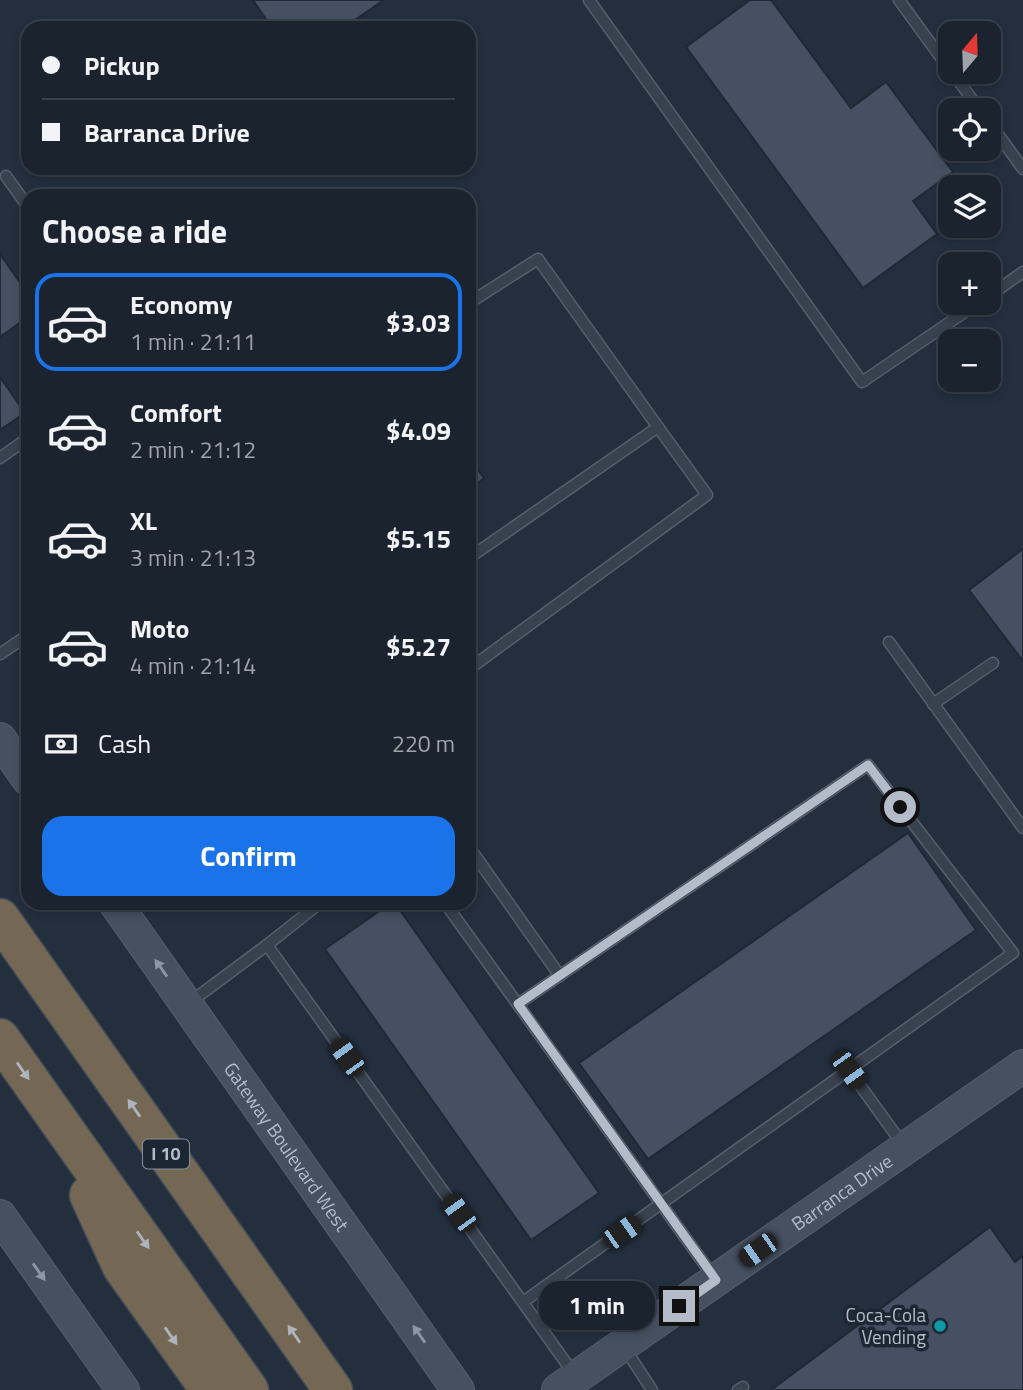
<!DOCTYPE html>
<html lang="en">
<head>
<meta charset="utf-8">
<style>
  :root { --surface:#1b232e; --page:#282f3a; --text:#f1f3f6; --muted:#a0a4aa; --line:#39404a; --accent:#1a73e8 }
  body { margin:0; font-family:"Titillium Web",sans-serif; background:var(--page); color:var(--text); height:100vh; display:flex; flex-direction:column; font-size:26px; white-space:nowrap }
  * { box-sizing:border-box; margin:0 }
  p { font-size:23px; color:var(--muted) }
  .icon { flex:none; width:38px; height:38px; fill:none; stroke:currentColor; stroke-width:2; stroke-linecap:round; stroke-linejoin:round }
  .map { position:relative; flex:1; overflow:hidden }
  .details { position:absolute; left:21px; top:189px; width:455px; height:721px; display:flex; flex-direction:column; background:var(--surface); border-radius:21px; box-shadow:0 4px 10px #0003,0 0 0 2px var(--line) }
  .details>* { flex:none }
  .banner { position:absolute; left:21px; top:21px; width:455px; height:154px; border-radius:21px; box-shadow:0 4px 10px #0003,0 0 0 2px var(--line); display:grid; align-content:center; height:154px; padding:0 21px; background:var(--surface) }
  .needle { width:46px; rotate:19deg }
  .controls { position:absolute; left:938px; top:21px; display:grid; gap:14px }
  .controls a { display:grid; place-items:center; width:63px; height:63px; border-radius:14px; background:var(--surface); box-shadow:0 4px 10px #0003,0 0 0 2px var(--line); font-size:35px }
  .end { position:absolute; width:32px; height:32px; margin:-16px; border:9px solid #b4bcc9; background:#111; box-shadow:0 0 0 4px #111 }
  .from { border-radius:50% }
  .bubble { position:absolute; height:49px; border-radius:21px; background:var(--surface); box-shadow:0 4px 10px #0003,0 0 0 2px var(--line); font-size:23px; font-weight:700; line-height:49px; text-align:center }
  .car { position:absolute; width:21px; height:42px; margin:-21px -10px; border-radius:9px; box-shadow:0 0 5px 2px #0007; background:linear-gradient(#222 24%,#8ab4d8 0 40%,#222 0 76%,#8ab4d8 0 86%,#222 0) }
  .banner b { display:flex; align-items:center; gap:24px; height:66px; font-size:26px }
  .banner b+b { border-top:2px solid var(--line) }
  .banner i { width:18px; height:18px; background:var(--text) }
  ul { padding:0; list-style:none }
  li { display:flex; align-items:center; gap:21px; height:98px; margin:0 14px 10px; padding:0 7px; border:4px solid transparent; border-radius:21px }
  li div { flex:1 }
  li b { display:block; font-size:26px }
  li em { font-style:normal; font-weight:700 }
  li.active { border-color:var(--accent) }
  li>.icon { width:63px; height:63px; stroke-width:1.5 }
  h2 { padding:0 21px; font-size:32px; line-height:84px }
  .pay { display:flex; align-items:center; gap:18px; height:77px; padding:0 21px; font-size:26px }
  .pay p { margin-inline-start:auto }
  .cta { display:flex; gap:14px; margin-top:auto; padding:14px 21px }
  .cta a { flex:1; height:80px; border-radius:21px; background:var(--accent); color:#fff; font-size:28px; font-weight:700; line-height:80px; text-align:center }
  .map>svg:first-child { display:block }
</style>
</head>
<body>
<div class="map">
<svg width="1023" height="1390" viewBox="0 0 1023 1390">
  <rect width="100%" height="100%" fill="#242f3e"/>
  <g fill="#455162" stroke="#1f2835" stroke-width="2">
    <polygon points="253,0 384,0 343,28 272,28"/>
    <polygon points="750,0 771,0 851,108 886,82 953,172 913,201 937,234 863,288 686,47"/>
    <polygon points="0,254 28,294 28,317 0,337"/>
    <polygon points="0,377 25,413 0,430"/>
    <polygon points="469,458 484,478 469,490"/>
    <polygon points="1023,549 1023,661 969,590"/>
    <polygon points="908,833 976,930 648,1159 579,1063"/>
    <polygon points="391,903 395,903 599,1193 531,1240 325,949"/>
    <polygon points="990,1227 1015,1262 1023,1256 1023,1390 771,1390"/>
  </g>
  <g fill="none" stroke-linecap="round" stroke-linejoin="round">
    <g stroke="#565f6c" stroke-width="13">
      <g id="lane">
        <polyline points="589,0 862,382 978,303"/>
        <polyline points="899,0 950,70"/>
        <polyline points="952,72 980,110"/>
        <polyline points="989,122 1023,169"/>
        <polyline points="6,176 28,207"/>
        <polyline points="989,296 1023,272"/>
        <polyline points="469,303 538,259 658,427 469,558"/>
        <polyline points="0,458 28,438"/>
        <polyline points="889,642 1023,828"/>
        <polyline points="0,654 28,635"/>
        <polyline points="469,669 707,495 658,427"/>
        <polyline points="933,704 993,663"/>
        <polyline points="474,854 560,976"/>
        <polyline points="445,903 715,1279"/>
        <polyline points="267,945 320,903"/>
        <polyline points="189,1003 267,945 574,1374"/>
        <polyline points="518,1004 868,765 1013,953 523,1302"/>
        <polyline points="849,1070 903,1145"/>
        <polyline points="624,1347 652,1390"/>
        <polyline points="738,1390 743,1387"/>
      </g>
    </g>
    <g stroke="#565f6c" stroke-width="34">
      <g id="secondary">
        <polyline points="0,739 28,779"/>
        <path id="s1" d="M115,903L458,1390"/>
        <polyline points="0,1216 123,1390"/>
        <path id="s2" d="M558,1390L1023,1066"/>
      </g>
    </g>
    <g stroke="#434c59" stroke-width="41">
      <g id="highway">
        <polyline points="0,918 333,1390"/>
        <polyline points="0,1038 249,1390"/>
        <polyline points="89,1195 122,1267 210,1390"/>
      </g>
    </g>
    <use href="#lane" stroke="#38414e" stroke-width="10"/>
    <use href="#secondary" stroke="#465061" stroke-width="32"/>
    <use href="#highway" stroke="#746855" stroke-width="38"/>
  </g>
  <defs><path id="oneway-solid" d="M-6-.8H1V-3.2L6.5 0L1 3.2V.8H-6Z" transform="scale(1.75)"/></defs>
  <g fill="#8e96a5">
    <use href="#oneway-solid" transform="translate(161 968) rotate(-125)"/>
    <use href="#oneway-solid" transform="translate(39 1272) rotate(55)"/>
    <use href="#oneway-solid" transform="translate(419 1334) rotate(-125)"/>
  </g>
  <g fill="#aeb4bd">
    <use href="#oneway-solid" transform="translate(23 1071) rotate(55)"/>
    <use href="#oneway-solid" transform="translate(134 1108) rotate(-125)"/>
    <use href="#oneway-solid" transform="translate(143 1240) rotate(55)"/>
    <use href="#oneway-solid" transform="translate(294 1334) rotate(-125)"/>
    <use href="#oneway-solid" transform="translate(171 1336) rotate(55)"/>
  </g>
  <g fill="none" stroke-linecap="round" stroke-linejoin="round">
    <polyline stroke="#b4bcc9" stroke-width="9" points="679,1306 716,1280 518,1004 868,765 900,807"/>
  </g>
  <circle fill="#0f9aa8" stroke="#1d2633" stroke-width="2.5" cx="940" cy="1326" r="7"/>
  <g text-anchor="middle" stroke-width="7" stroke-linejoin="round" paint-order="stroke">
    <rect fill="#1d2633" stroke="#878f9c" stroke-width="2" x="143" y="1139.5" width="46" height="29" rx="5"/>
    <g font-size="18" font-weight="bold" fill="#b4bcc9">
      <text x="166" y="1160">I 10</text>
    </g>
    <g font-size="19" fill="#b4bcc9" stroke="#1d2633">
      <text dy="7" stroke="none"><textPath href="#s1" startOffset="298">Gateway Boulevard West</textPath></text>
      <text dy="7" stroke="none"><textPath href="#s2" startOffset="346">Barranca Drive</textPath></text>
    </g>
    <g font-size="19" fill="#b4bcc9" stroke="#1d2633" text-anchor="end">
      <text x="926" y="1322">Coca-Cola<tspan x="926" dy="22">Vending</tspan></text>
    </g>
  </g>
</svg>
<div class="controls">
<a><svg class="needle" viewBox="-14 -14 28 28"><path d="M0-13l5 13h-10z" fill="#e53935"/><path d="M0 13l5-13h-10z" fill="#a0a4aa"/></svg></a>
<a><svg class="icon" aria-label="locate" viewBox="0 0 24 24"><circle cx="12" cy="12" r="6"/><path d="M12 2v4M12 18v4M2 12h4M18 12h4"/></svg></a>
<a><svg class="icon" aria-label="layers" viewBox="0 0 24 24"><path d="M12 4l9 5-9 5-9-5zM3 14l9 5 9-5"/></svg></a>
<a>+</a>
<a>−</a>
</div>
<i class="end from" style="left:900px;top:807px"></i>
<i class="end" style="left:679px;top:1306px"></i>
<div class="bubble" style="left:539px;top:1281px;width:116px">1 min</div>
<i class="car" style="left:347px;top:1057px;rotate:324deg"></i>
<i class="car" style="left:849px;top:1070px;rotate:144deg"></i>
<i class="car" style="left:459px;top:1213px;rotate:324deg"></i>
<i class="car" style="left:622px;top:1232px;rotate:55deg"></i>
<i class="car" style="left:758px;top:1250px;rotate:235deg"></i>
<div class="banner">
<b><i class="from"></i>Pickup</b>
<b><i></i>Barranca Drive</b>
</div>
<section class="details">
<h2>Choose a ride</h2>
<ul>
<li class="active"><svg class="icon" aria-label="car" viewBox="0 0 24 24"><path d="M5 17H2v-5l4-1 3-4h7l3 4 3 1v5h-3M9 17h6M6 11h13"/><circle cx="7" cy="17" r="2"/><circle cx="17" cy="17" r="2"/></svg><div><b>Economy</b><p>1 min · 21:11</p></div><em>$3.03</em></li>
<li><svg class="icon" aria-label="car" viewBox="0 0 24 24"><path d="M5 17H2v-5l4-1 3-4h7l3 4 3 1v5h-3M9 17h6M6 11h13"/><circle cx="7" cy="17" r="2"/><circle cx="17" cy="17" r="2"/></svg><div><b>Comfort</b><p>2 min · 21:12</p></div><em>$4.09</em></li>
<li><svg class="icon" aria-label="car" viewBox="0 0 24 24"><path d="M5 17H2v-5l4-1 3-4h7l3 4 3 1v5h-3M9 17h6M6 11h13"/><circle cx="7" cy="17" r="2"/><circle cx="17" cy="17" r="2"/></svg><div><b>XL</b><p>3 min · 21:13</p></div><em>$5.15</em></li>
<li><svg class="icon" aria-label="car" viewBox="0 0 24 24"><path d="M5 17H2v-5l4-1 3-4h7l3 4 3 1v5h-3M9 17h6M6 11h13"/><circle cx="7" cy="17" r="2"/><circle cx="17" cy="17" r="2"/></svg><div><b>Moto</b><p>4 min · 21:14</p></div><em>$5.27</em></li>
</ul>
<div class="pay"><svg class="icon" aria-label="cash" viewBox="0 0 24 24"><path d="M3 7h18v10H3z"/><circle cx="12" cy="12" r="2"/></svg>Cash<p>220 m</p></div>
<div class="cta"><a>Confirm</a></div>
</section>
</div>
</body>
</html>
